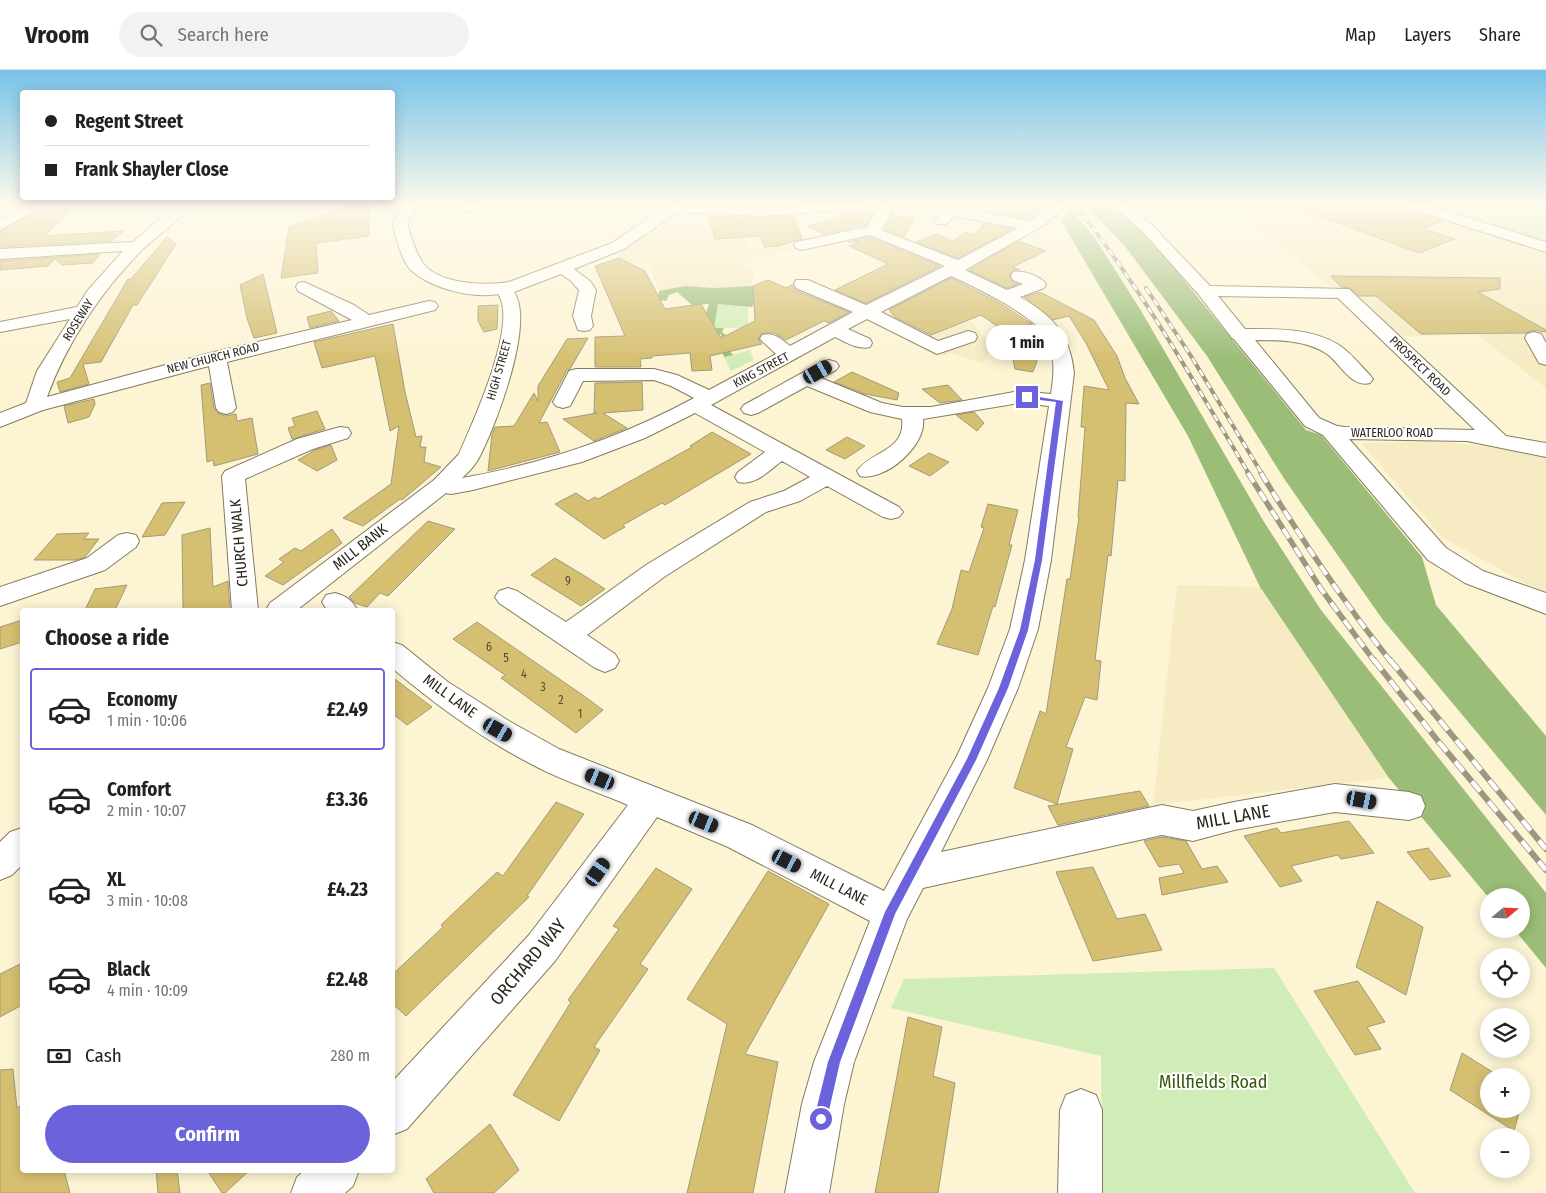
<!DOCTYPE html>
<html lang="en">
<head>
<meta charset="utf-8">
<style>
  :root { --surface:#fff; --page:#f2f2f2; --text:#222; --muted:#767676; --line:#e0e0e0; --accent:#6b62dc }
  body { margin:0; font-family:"Fira Sans Condensed",sans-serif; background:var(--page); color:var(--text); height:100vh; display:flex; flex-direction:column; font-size:19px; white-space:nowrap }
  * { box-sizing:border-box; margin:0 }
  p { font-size:16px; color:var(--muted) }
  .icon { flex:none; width:28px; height:28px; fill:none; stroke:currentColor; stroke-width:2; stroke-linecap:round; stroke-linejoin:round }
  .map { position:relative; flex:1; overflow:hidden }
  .drawer { position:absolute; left:20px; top:538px; width:375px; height:565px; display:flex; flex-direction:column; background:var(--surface); border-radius:5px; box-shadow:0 2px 12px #0003 }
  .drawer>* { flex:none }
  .top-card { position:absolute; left:20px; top:20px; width:375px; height:110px; border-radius:5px; box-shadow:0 2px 12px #0003; display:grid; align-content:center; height:110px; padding:0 25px; background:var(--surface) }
  .needle { width:32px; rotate:71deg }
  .buttons { position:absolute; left:1480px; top:818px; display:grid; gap:10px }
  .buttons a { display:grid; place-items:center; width:50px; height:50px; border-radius:50%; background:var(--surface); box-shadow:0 2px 12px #0003; font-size:25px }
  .end { position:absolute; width:22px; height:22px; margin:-11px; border:6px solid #6b62dc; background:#fff; box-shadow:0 0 0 2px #fff }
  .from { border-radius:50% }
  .bubble { position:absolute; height:35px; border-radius:18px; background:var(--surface); box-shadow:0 2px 12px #0003; font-size:16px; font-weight:700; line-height:35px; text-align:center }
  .car { position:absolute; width:15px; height:30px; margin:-15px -8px; border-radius:6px; box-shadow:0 0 4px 1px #0007; background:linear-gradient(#222 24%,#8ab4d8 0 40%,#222 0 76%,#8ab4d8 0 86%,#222 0) }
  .top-card b { display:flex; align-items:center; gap:18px; height:48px; font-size:19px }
  .top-card b+b { border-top:1px solid var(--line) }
  .top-card i { width:12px; height:12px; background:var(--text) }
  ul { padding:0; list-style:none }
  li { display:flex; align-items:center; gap:15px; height:82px; margin:0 10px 8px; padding:0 15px; border:2px solid transparent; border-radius:5px }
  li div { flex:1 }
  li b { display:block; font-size:19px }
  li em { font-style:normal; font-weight:700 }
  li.on { border-color:var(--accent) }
  li>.icon { width:45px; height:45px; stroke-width:1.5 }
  h2 { padding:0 25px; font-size:22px; line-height:60px }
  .pay { display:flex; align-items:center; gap:12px; height:55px; padding:0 25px; font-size:19px }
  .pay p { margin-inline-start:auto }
  .cta { display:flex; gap:10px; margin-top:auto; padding:10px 25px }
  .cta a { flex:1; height:58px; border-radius:30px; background:var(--accent); color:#fff; font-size:20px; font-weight:700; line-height:58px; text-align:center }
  header { display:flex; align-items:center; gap:30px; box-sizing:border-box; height:70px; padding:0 25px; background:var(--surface); border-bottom:1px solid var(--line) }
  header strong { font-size:24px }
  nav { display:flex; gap:28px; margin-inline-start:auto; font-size:18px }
  .search { width:350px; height:45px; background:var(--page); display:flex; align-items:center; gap:12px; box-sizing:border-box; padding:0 18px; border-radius:28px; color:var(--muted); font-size:19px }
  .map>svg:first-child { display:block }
</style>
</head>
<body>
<header>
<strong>Vroom</strong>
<div class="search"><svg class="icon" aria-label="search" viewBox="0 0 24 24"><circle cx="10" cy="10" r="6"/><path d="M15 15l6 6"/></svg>Search here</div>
<nav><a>Map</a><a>Layers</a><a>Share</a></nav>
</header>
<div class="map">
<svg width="1546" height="1123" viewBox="0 0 1546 1123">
  <rect width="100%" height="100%" fill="#fdf4d4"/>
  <g fill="#f6ebc3">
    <polygon points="1230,135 1546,135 1546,318 1476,264 1395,267"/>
    <polygon points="675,147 709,156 709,162 714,170 747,168 750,180 786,176 792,180 758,187 740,196 754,203 751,216 713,218 685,216 659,221 649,195 639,192 633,194 613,183 643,168"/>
    <polygon points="952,208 981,223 951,237 962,248 974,254 989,274 989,284 983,294 952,283 944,286 888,256 887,243"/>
    <polygon points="1434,371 1546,383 1546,525 1442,467 1361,373"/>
    <polygon points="1177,515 1260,517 1389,708 1153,735"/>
  </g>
  <g fill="#d1edb7">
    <polygon points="423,135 465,135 420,146 419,139"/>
    <polygon points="1417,135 1546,135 1546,176"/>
    <polygon points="718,233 748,236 748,253 750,258 714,258"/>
    <polygon points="750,280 754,290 731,301 724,287"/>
    <polygon points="1274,898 1415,1123 1102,1123 1101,986 891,938 904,909"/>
  </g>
  <g fill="#9bbd77">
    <polygon points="1086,135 1112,135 1143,160 1306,360 1321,365 1422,487 1436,535 1546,666 1546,745 1383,550 1285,410 1207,286 1127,179"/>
    <polygon points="1071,140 1093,165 1140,239 1264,452 1321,540 1546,823 1546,898 1514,859 1521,859 1521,826 1489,826 1489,828 1389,708 1260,517 1188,366 1061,151"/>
    <polygon points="685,216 713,218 753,216 762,220 752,237 718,234 714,258 724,258 722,262 726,265 722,267 723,272 733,285 724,287 722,281 721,264 691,267 705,246 709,234 692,235 677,222 669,225 666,231 657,230 659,221"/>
  </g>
  <g fill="#d5bf71" stroke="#a29a7c">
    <polygon points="353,135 369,135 369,166 316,173 318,203 281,208 289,157"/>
    <polygon points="1001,135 1013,135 1037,140 1027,149 994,143"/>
    <polygon points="1294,135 1398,135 1407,140 1442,151 1423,159 1455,169 1419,183 1294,137"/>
    <polygon points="71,140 44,166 124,161 112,171 0,177 0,162 34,142"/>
    <polygon points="861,141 874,142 866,155 824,164 807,156 836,149 841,142"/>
    <polygon points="892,145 914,148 904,167 884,159"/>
    <polygon points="708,146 762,148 794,146 802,169 778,176 764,177 761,166 715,169"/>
    <polygon points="984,153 1012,159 958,188 916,172 937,164 953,171 965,162 974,165"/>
    <polygon points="167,167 176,174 137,235 133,235 101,292 83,294 89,314 60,322 57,312 70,308 128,209 130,210"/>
    <polygon points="870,167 940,196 866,233 835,220 888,194 849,176 860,171 848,172"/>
    <polygon points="1019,171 1046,181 1013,197 1020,200 1013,200 1009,207 1012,212 1018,214 1007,218 969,200"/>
    <polygon points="100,184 93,193 62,195 55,189 48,196 0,200 0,191"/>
    <polygon points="619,188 645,201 665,239 701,234 721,268 755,251 753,216 768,210 786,218 792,215 795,220 849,242 829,253 824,251 786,270 775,263 762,263 758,269 762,274 710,286 712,300 692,301 690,283 652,286 652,288 640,289 641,297 595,297 595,267 625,266 595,196"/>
    <polygon points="263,204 277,263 254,268 247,248 240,215"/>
    <polygon points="1331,206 1500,208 1500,219 1478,222 1546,260 1546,262 1533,260 1526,263 1421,264 1376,226 1359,226 1350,218 1341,217"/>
    <polygon points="951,208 998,232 1032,254 1023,256 1037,291 1033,302 1015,299 1007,263 981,245 931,265 895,247 889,240"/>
    <polygon points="1040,222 1094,250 1117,286 1125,308 1139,334 1126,333 1125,411 1118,410 1111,486 1108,485 1095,590 1101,591 1097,630 1085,627 1066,677 1073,679 1057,734 1014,718 1040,641 1046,644 1067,509 1070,509 1079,447 1078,447 1085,357 1081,357 1084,316 1109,320 1086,273 1069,246 1053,250 1024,227"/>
    <polygon points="498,235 497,259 484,262 478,251 478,236"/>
    <polygon points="331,241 339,251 310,258 307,247"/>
    <polygon points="393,254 405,322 416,367 422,366 420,377 426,377 424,392 441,397 402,430 400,429 363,456 343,448 391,414 399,356 390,361 375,286 322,298 314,272"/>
    <polygon points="588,268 570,299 567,300 539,353 547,352 560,382 488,401 492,364 495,357 514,356 534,323 538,331 538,316 567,269"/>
    <polygon points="852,302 899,323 897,330 865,324 834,312"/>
    <polygon points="642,312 643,340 603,343 627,358 594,371 563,349 597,343 594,343 595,313"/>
    <polygon points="210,313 214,338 218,343 225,346 236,344 237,351 252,348 258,384 214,396 213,390 207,392 201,315"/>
    <polygon points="948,315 962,330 940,333 922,319"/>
    <polygon points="94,329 95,334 89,347 68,353 64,336"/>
    <polygon points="317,341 325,359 292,369 288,358 295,356 292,348"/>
    <polygon points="974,342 984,353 977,361 956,345"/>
    <polygon points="712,362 751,384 665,435 662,433 623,455 625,457 604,469 555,434 576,423 588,431 595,427 598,429 692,377 690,376"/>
    <polygon points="847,367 865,376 845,389 826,380"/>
    <polygon points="331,375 337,390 317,401 298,390 315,380"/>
    <polygon points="929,383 949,392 930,406 909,396"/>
    <polygon points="185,432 165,465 142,467 162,433"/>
    <polygon points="988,434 1018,440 1009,475 1012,475 995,537 993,536 978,585 937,574 952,539 961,500 969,502 984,458 981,457"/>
    <polygon points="428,451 455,459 388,526 380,523 367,537 355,533 349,527"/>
    <polygon points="210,458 213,517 228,511 230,540 183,540 182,465"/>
    <polygon points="332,459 342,473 283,515 265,506 284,492 279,489 295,478 301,481"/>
    <polygon points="89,463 84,469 99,469 85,487 76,490 34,490 57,464"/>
    <polygon points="555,488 588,508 605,519 581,536 531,505"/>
    <polygon points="127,515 115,540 85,540 95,519"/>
    <polygon points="22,550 22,572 0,579 0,557"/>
    <polygon points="477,552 584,626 603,640 576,663 501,608 505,605 453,569"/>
    <polygon points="392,607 432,637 407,655 392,643"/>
    <polygon points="1140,721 1149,736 1058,755 1048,736"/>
    <polygon points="556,732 584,744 527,826 529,827 406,946 392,933 392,905 443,857 441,855 497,802 503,806"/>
    <polygon points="1349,751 1374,783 1341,789 1338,785 1291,796 1302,811 1280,817 1244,766 1277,758 1281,763"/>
    <polygon points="1162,767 1186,771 1202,799 1217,796 1228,812 1162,825 1159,808 1184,803 1179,794 1159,797 1144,771"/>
    <polygon points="1428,778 1451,806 1430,810 1407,782"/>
    <polygon points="1093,797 1117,849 1145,844 1162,880 1093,891 1056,802"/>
    <polygon points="656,798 692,819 640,894 648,899 594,977 600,980 559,1051 513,1025 571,932 568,930 619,859 613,856"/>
    <polygon points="768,801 829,834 745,984 778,992 753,1123 687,1123 727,954 687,929"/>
    <polygon points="1377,831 1423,857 1406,925 1356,897"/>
    <polygon points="20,894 22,935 0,947 0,904"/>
    <polygon points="1358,911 1385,952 1367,957 1381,979 1355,985 1314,921"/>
    <polygon points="908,947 942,957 933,1006 955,1013 938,1123 875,1123"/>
    <polygon points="1462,983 1499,1006 1489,1006 1489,1039 1520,1039 1514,1061 1450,1020"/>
    <polygon points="13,999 17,1038 22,1035 22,1100 64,1100 70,1123 0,1123 0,1000"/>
    <polygon points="490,1054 519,1100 494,1123 434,1123 426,1109"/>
    <polygon points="156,1100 177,1100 180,1123 158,1123"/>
    <polygon points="207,1100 250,1100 225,1123 222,1123"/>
  </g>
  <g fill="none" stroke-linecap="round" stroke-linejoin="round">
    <g stroke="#847c5f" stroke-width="2">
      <g id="minor">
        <path d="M176,135H191C179,152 158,164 143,179C102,220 67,272 47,327L210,283L352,250L298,221L296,217L298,213L304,212L354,235L369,245L429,231L435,232L438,236L435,240L227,292L236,338L233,342L226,344L219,342L216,338L209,296L43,340L0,357V343L26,333L37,301L70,249L0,262V252L77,237L88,220L123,181L0,189V179L133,172Z"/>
        <path d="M403,135H417L407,153C411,166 415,182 423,193C438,214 485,216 509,212L612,173L668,135L762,138L802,135H866L864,138L859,139L762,146L678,142L624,179L574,199L590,211L596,220L591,246L593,256L590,260L584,261L578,260L573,246L579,220L571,211L561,204L514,222C535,252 497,352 481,384C477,393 470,401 462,408C543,394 622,367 694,328L671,316L654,310L583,311L570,336L563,338L556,336L553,332L569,301L576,299H654L677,305L709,320L776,284L760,269L762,265C775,262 781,269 790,276L853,242L796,218L794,214L796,210H808L866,235L945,196L870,165L802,180L796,178L794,175L796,172L867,157L878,139L875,135H891L893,138L881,160L958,190L1018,158L955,146L946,154H936L934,151L947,138L952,137L1030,151L1051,135H1067L1044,155L965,200L1007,220L1023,214L1013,210L1011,206L1013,202C1023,200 1040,206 1046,214L1044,218L1020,227C1053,246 1070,264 1074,303L1051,490L1038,559L1018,618L987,690L941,782L1162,735L1193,741L1234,732L1335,714L1409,722L1421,726L1425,736L1421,746L1409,750L1335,742L1234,760L1193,771L1162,765L923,818L907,849L854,992L844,1034L829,1123H785L802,1034L814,992L870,851L728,777L657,747L555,891L407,1059L392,1065V1012L529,865L628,735C598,722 566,712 537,697C485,671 437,636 392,598V572L402,575L448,612L509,651L559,679L752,755L884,821L957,686L988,618L1010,559L1025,490L1049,336L1019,333L923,349C927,376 884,412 860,406L857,401C871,381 906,381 902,349L870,342L807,316L758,343L751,345L744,343L741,339L744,335L822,292L829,290L836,292L839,296L836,300L821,308L882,333L903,337H931L1019,321L1051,324C1060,268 1044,257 999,230C984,222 967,213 951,206L881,242L938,271L968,261L975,263L977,267L975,271L937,284L867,249L848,259L870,269L872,273L870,277C857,280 846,272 835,267L711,335L899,437L903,442L899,447L891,449L883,447L827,416L800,431L766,442L664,507L587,565L615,584L619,591L615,598L605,602L595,598L499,533L495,527L499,521L508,518L517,521L566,552L646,495L750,432L784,421L810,407L782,391C768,401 756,416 738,412L735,407L738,402L765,382L695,343L645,368L582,392L473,420L451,424L446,423L297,540H266L270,533L434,410L459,384C472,354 519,253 498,224C472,229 430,218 411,200C402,192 395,165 393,153Z"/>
        <polygon points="465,135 488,135 486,138 469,142 464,141 462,138"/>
        <path d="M1112,135H1128L1153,156L1210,216L1349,219L1506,366L1546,373V387L1467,371L1349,369L1446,478L1483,501L1546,523V544L1465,513L1428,490L1323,365L1305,356L1234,269L1232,268L1199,225L1143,162ZM1218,226L1338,228L1475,360L1345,357L1337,356L1319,348L1255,270C1279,270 1306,270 1327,284C1341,294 1351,318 1370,313L1373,309L1370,305C1360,295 1351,283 1339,275C1312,258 1277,259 1245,259Z"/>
        <polygon points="1406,135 1427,135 1546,172 1546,182 1408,138"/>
        <polygon points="26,136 31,137 33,140 31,143 0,160 0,150"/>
        <polygon points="1534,262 1541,264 1546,273 1546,295 1539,293 1525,268 1527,264"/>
        <polygon points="340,357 348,358 351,363 348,368 313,379 245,409 258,540 232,540 222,406 225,401 297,369"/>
        <polygon points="127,463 136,465 139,471 136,477 105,500 0,536 0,517 87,488 118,465"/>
        <path d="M335,523C346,526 352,530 357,540H327L322,532L326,525Z"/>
        <polygon points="22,758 22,795 12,805 0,810 0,772 10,762"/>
        <polygon points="1081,1019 1096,1025 1102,1040 1102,1123 1058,1123 1060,1040 1066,1025"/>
        <polygon points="305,1100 359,1100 353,1116 345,1123 291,1123 297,1107"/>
      </g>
    </g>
    <use href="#minor" fill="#fff" fill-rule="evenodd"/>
    <g stroke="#9e9780" stroke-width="4">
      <g id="rail-far2">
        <path d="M1075,135C1142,219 1194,312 1249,404"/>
        <polyline points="1146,218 1191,286 1262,404"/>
      </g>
    </g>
    <g stroke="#9e9780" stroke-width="5.5">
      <g id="rail-far1">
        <polyline points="1248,403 1321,519 1375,592"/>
        <path d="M1261,403C1301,469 1343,531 1391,592"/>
      </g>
    </g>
    <g stroke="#9e9780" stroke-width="6">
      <g id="rail">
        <polyline points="1374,590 1438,671 1546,800"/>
        <polyline points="1390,590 1546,779"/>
      </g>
    </g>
    <use href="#rail-far2" stroke="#fff" stroke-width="2.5" stroke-dasharray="7" stroke-linecap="butt"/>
    <use href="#rail-far1" stroke="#fff" stroke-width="4" stroke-dasharray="11" stroke-linecap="butt"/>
    <use href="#rail" stroke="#fff" stroke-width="4.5" stroke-dasharray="13" stroke-linecap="butt"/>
  </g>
  <linearGradient id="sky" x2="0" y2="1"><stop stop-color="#76c2e9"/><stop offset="0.46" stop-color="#fefaec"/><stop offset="1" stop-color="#fefaec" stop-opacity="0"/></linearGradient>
  <rect width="1546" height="292" fill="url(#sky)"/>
  <polygon fill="#6b62dc" points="1027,325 1063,331 1042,490 1028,560 1008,618 976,690 895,844 840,992 827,1049 825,1054 821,1056 816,1054 814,1049 828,992 885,842 967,689 999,618 1020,560 1035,490 1056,332 1025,328"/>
  <g text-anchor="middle" stroke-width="4" stroke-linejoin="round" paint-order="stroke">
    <g font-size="12" fill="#2b271b" stroke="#fff">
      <text transform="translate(78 250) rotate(-58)" y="4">ROSEWAY</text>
      <text transform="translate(213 288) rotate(-14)" y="4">NEW CHURCH ROAD</text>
      <text transform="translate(1420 296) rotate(44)" y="4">PROSPECT ROAD</text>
      <text transform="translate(499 300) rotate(-74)" y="4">HIGH STREET</text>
      <text transform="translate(761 300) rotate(-28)" y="4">KING STREET</text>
      <text x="1392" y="367">WATERLOO ROAD</text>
    </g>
    <g font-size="12" fill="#564d30">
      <text x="568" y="515">9</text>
      <text x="489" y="581">6</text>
      <text x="506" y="592">5</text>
      <text x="524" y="608">4</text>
      <text x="543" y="621">3</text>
      <text x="561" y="634">2</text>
      <text x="580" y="648">1</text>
    </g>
    <g font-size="15" fill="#2b271b" stroke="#fff">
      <text transform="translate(239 473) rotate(-95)" y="5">CHURCH WALK</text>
      <text transform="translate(360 477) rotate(-38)" y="5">MILL BANK</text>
      <text transform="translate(450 626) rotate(36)" y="5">MILL LANE</text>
      <text transform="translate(839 817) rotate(27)" y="5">MILL LANE</text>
    </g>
    <g font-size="18" fill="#2b271b" stroke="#fff">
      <text transform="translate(1233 747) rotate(-10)" y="6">MILL LANE</text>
      <text transform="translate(528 892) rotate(-50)" y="6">ORCHARD WAY</text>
    </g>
    <g font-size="18" fill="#3a580c" stroke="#fff">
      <text x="1213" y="1018">Millfields Road</text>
    </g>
  </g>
</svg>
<div class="buttons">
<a><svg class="needle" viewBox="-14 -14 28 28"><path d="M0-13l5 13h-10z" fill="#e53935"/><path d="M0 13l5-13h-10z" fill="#767676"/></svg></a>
<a><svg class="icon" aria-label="locate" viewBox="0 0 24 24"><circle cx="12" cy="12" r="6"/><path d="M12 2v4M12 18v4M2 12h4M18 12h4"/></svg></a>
<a><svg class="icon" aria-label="layers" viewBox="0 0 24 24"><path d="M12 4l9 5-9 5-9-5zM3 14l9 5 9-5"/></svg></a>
<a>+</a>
<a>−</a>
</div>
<i class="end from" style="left:821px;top:1049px"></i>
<i class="end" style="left:1027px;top:327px"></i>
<div class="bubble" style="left:986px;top:255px;width:82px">1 min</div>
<i class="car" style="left:818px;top:302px;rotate:60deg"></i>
<i class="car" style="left:498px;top:660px;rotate:120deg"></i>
<i class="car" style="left:600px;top:709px;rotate:292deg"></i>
<i class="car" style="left:1362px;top:730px;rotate:101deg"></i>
<i class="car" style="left:704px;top:752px;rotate:112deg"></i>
<i class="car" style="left:787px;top:791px;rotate:117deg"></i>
<i class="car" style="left:598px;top:802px;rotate:35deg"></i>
<div class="top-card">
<b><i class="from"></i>Regent Street</b>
<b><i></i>Frank Shayler Close</b>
</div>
<section class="drawer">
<h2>Choose a ride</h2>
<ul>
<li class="on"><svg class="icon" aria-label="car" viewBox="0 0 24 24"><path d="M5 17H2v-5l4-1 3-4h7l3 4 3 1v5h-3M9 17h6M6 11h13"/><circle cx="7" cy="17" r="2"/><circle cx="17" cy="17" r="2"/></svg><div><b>Economy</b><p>1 min · 10:06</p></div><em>£2.49</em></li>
<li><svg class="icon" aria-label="car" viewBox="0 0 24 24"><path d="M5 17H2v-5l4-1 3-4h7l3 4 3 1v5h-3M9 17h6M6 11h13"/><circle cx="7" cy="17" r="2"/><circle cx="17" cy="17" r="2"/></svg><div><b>Comfort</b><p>2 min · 10:07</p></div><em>£3.36</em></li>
<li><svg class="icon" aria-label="car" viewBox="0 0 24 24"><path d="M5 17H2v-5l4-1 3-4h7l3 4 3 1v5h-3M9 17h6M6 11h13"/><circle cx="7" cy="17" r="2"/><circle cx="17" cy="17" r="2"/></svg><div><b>XL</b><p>3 min · 10:08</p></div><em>£4.23</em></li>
<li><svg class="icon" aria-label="car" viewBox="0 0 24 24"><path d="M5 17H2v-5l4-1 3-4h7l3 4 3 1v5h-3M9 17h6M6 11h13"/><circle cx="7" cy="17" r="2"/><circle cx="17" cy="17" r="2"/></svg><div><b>Black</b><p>4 min · 10:09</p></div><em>£2.48</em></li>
</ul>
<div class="pay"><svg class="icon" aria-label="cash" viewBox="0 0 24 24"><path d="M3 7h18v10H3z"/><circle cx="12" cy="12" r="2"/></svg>Cash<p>280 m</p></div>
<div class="cta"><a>Confirm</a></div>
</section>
</div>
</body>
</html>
